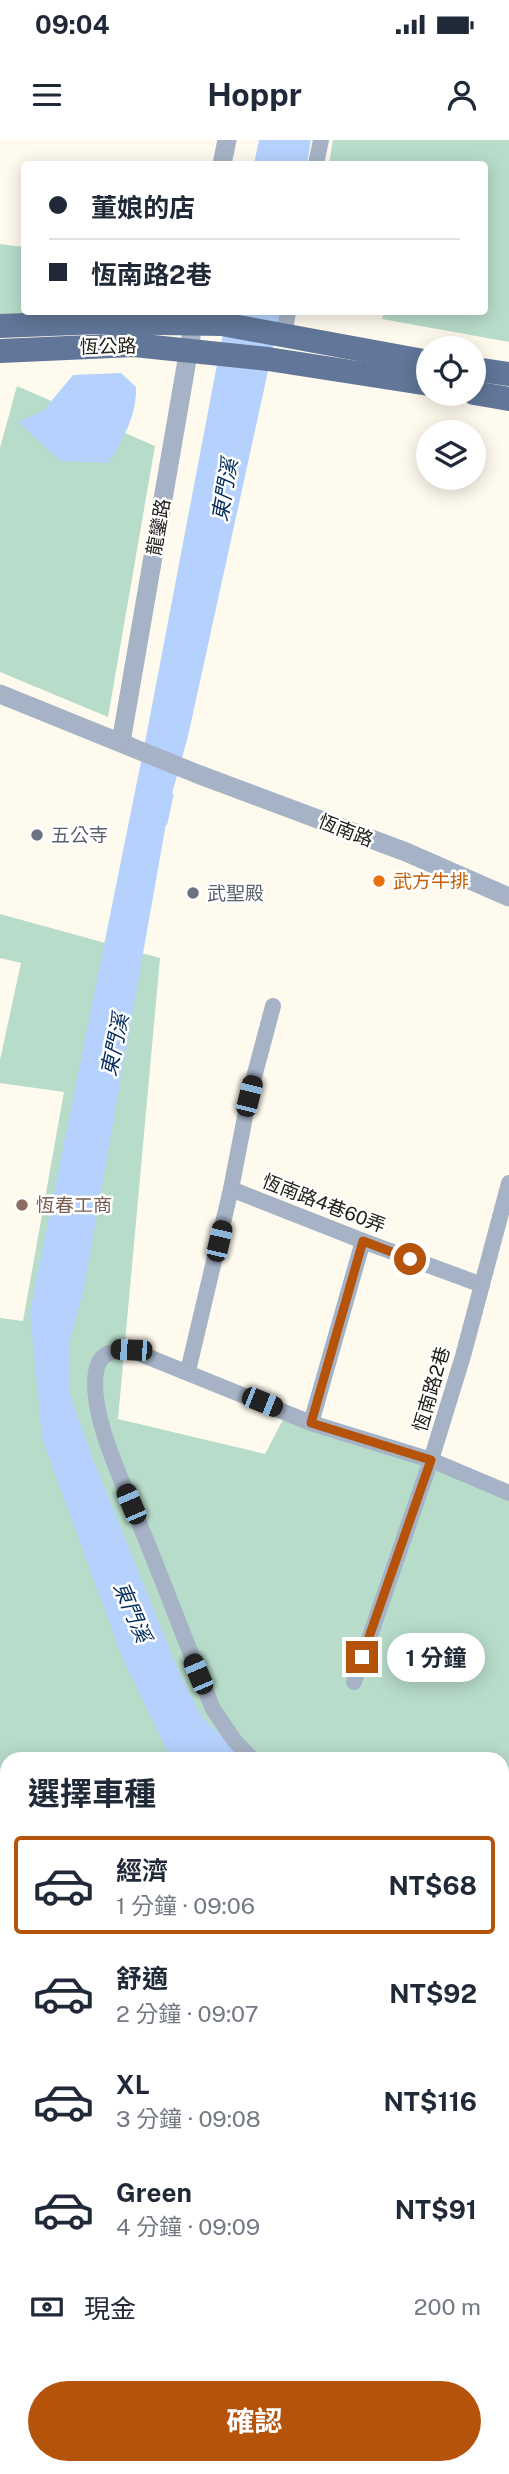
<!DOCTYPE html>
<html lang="zh-TW">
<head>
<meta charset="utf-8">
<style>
  :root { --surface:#fff; --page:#f6f6f7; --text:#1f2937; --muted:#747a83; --line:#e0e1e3; --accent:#b45309 }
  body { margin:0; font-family:"Public Sans","Noto Sans TC",sans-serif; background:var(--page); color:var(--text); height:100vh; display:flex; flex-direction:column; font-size:26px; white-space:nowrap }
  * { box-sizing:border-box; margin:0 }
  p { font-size:23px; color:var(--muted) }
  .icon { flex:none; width:38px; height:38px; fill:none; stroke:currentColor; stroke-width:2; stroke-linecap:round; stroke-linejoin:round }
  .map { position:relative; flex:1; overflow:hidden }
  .panel { position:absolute; left:0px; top:1612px; width:509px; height:723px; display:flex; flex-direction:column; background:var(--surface); border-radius:21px 21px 0 0; box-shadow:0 4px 18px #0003 }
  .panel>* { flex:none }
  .top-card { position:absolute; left:21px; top:21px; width:467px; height:154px; border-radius:7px; box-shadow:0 4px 18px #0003; display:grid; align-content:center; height:154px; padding:0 28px; background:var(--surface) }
  .controls { position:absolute; left:416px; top:196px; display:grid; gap:14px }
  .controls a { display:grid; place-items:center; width:70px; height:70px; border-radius:50%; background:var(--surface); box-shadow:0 4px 18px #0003; font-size:35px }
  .end { position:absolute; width:32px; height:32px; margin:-16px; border:9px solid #b45309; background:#fff; box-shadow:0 0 0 4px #fff }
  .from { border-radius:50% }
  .bubble { position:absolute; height:49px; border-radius:24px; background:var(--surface); box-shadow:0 4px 18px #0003; font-size:23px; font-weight:700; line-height:49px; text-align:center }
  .car { position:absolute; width:21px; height:42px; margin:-21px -10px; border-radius:9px; box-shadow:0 0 5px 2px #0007; background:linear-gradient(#222 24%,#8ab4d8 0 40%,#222 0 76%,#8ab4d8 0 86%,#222 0) }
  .top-card b { display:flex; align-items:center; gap:24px; height:66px; font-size:26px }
  .top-card b+b { border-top:2px solid var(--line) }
  .top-card i { width:18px; height:18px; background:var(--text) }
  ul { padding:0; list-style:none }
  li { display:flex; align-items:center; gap:21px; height:98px; margin:0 14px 10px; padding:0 14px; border:4px solid transparent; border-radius:7px }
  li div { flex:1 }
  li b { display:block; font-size:26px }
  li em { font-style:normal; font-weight:700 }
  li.selected { border-color:var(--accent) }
  li>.icon { width:63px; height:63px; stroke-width:1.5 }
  h2 { padding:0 28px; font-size:32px; line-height:84px }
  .pay { display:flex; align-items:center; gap:18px; height:77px; padding:0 28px; font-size:26px }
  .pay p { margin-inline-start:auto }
  .button { display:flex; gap:14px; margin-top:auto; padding:14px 28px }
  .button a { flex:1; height:80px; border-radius:42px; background:var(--accent); color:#fff; font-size:28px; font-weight:700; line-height:80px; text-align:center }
  .status { display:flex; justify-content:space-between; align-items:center; height:49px; padding:0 35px; background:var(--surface); direction:ltr }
  .status svg { height:19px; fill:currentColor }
  header { display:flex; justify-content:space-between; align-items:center; height:91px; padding:0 28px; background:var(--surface); font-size:32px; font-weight:700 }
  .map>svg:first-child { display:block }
</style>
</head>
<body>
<div class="status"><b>09:04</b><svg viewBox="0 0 49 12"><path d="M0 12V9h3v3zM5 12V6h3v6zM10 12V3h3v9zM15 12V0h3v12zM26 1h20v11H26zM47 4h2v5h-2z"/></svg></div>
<header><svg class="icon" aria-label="menu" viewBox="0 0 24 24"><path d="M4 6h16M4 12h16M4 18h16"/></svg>Hoppr<svg class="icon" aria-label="person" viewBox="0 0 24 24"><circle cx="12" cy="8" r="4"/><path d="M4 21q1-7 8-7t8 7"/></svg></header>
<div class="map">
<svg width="509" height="2334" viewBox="0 0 509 2334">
  <rect width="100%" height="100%" fill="#fffaee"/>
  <g fill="#b8dcca">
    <polygon points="333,0 509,0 509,202 382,179 384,172 485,172 485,24 329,24"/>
    <polygon points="0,104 24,107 24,172 99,172 0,175"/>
    <polygon points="17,246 155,306 108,577 0,532 0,308"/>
    <polygon points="0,774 160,818 118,1279 265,1314 287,1272 509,1354 509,2334 384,2334 368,2328 502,2328 502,1619 7,1619 7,1733 0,1730 0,1178 23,1181 64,952 0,943 0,920 21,823 0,818"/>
    <polygon points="131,2328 307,2328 299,2334 128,2334"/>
  </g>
  <g fill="#b4d2fd">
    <polygon points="259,0 311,0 307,24 254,24"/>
    <polygon points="227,172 281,172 188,596 170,661 83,1152 70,1200 69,1252 92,1317 180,1535 202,1577 235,1611 246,1619 171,1619 122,1517 42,1298 30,1172 147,592"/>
    <path d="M121,233L136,247C137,275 123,300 108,323L61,321L18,282L43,271L73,235Z"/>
    <polygon points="502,1698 509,1699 509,1768 502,1763"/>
    <polygon points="509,2271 509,2334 480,2334 483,2328 502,2328 502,2286"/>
  </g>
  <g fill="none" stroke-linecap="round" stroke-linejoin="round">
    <polyline stroke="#b4d2fd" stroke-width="5" points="165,683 171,655"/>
    <g stroke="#a6b3c6" stroke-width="16">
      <polyline points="316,24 321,0"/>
      <polyline points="284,195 288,172"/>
      <polyline points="231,1049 363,1101 482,1145"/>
      <polyline points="188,1231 231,1049 249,956 273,866"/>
      <polyline points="311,1283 363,1101"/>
      <polyline points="354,1542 431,1320 463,1216 509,1043"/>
      <path d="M252,1619L234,1600L213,1569C188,1508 165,1446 140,1385C124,1344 89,1276 96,1232C99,1212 114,1210 131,1210L311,1283L431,1320L509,1353"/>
      <polyline points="502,1692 509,1692"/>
    </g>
    <g stroke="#a6b3c6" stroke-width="19">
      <polyline points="222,24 227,0"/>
      <polyline points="0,554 200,635 406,712 509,757"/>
      <polyline points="121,602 191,197"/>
    </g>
    <g stroke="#617698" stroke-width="24">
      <polyline points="0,186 100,182 222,184 429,222"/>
      <polyline points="0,211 134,205 268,219 429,244"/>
      <polyline points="474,229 509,234"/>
      <polyline points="474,253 509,259"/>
    </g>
  </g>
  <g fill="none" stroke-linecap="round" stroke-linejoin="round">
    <polyline stroke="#b45309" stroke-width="9" points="362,1517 431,1320 311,1283 363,1101 410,1119"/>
  </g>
  <g fill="#6b7280" stroke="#fff" stroke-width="2.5">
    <circle cx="37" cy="695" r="7"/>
    <circle cx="193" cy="753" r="7"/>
  </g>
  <circle fill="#e8710a" stroke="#fff" stroke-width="2.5" cx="379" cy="741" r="7"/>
  <circle fill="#8d6e63" stroke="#fff" stroke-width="2.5" cx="22" cy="1065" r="7"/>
  <g text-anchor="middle" stroke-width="5" stroke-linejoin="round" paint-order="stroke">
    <g font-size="19" fill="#24211a" stroke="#fff">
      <text transform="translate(108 206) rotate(-1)" y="7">恆公路</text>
      <text transform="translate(158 387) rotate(-80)" y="7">龍鑾路</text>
      <text transform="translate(346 690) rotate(21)" y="7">恆南路</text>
      <text transform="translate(324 1063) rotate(21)" y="7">恆南路4巷60弄</text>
      <text transform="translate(431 1249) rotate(-74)" y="7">恆南路2巷</text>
    </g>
    <g font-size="19" fill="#5b616d" stroke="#fff" text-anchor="start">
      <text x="51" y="702">五公寺</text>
      <text x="207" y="760">武聖殿</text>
    </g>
    <g font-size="19" fill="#c56008" stroke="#fff" text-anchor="start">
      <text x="393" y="748">武方牛排</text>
    </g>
    <g font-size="19" fill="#785e54" stroke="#fff" text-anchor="start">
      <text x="36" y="1072">恆春工商</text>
    </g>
    <g font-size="21" font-style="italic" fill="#042d5e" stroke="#fff">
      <text transform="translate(225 350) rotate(-80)" y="7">東門溪</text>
      <text transform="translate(115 905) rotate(-78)" y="7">東門溪</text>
      <text transform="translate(132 1472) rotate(67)" y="7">東門溪</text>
    </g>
  </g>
</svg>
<div class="controls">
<a><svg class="icon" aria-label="locate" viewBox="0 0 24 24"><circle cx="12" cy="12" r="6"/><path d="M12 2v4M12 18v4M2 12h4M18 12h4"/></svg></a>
<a><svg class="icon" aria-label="layers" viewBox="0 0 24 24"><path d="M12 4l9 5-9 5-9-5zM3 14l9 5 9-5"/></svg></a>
</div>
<i class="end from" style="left:410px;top:1119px"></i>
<i class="end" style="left:362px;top:1517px"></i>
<div class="bubble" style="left:387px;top:1493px;width:98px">1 分鐘</div>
<i class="car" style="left:249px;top:956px;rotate:14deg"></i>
<i class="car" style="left:219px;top:1101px;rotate:13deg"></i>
<i class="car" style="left:131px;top:1210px;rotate:272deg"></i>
<i class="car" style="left:262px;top:1262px;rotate:112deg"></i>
<i class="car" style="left:131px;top:1364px;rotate:337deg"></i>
<i class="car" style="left:198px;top:1534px;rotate:337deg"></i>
<div class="top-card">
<b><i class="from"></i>董娘的店</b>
<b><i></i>恆南路2巷</b>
</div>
<section class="panel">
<h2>選擇車種</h2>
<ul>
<li class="selected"><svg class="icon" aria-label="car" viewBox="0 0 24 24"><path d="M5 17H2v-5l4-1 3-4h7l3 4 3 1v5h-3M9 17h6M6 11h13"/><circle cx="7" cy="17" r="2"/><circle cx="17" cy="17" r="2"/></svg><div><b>經濟</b><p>1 分鐘 · 09:06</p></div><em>NT$68</em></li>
<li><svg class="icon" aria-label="car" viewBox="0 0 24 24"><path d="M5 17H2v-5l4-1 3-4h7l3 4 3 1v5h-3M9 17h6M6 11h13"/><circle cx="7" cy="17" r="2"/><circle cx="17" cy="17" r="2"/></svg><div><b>舒適</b><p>2 分鐘 · 09:07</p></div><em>NT$92</em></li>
<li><svg class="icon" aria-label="car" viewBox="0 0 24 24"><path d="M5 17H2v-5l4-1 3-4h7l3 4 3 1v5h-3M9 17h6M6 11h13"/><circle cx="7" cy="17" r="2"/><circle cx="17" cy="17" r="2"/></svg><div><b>XL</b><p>3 分鐘 · 09:08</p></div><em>NT$116</em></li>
<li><svg class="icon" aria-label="car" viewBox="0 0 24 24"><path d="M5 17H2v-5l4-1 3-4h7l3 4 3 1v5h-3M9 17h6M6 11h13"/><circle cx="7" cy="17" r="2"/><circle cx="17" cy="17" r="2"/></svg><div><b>Green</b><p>4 分鐘 · 09:09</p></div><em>NT$91</em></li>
</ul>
<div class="pay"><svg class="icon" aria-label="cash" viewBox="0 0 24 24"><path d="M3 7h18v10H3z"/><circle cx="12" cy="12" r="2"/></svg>現金<p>200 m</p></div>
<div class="button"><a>確認</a></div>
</section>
</div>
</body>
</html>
